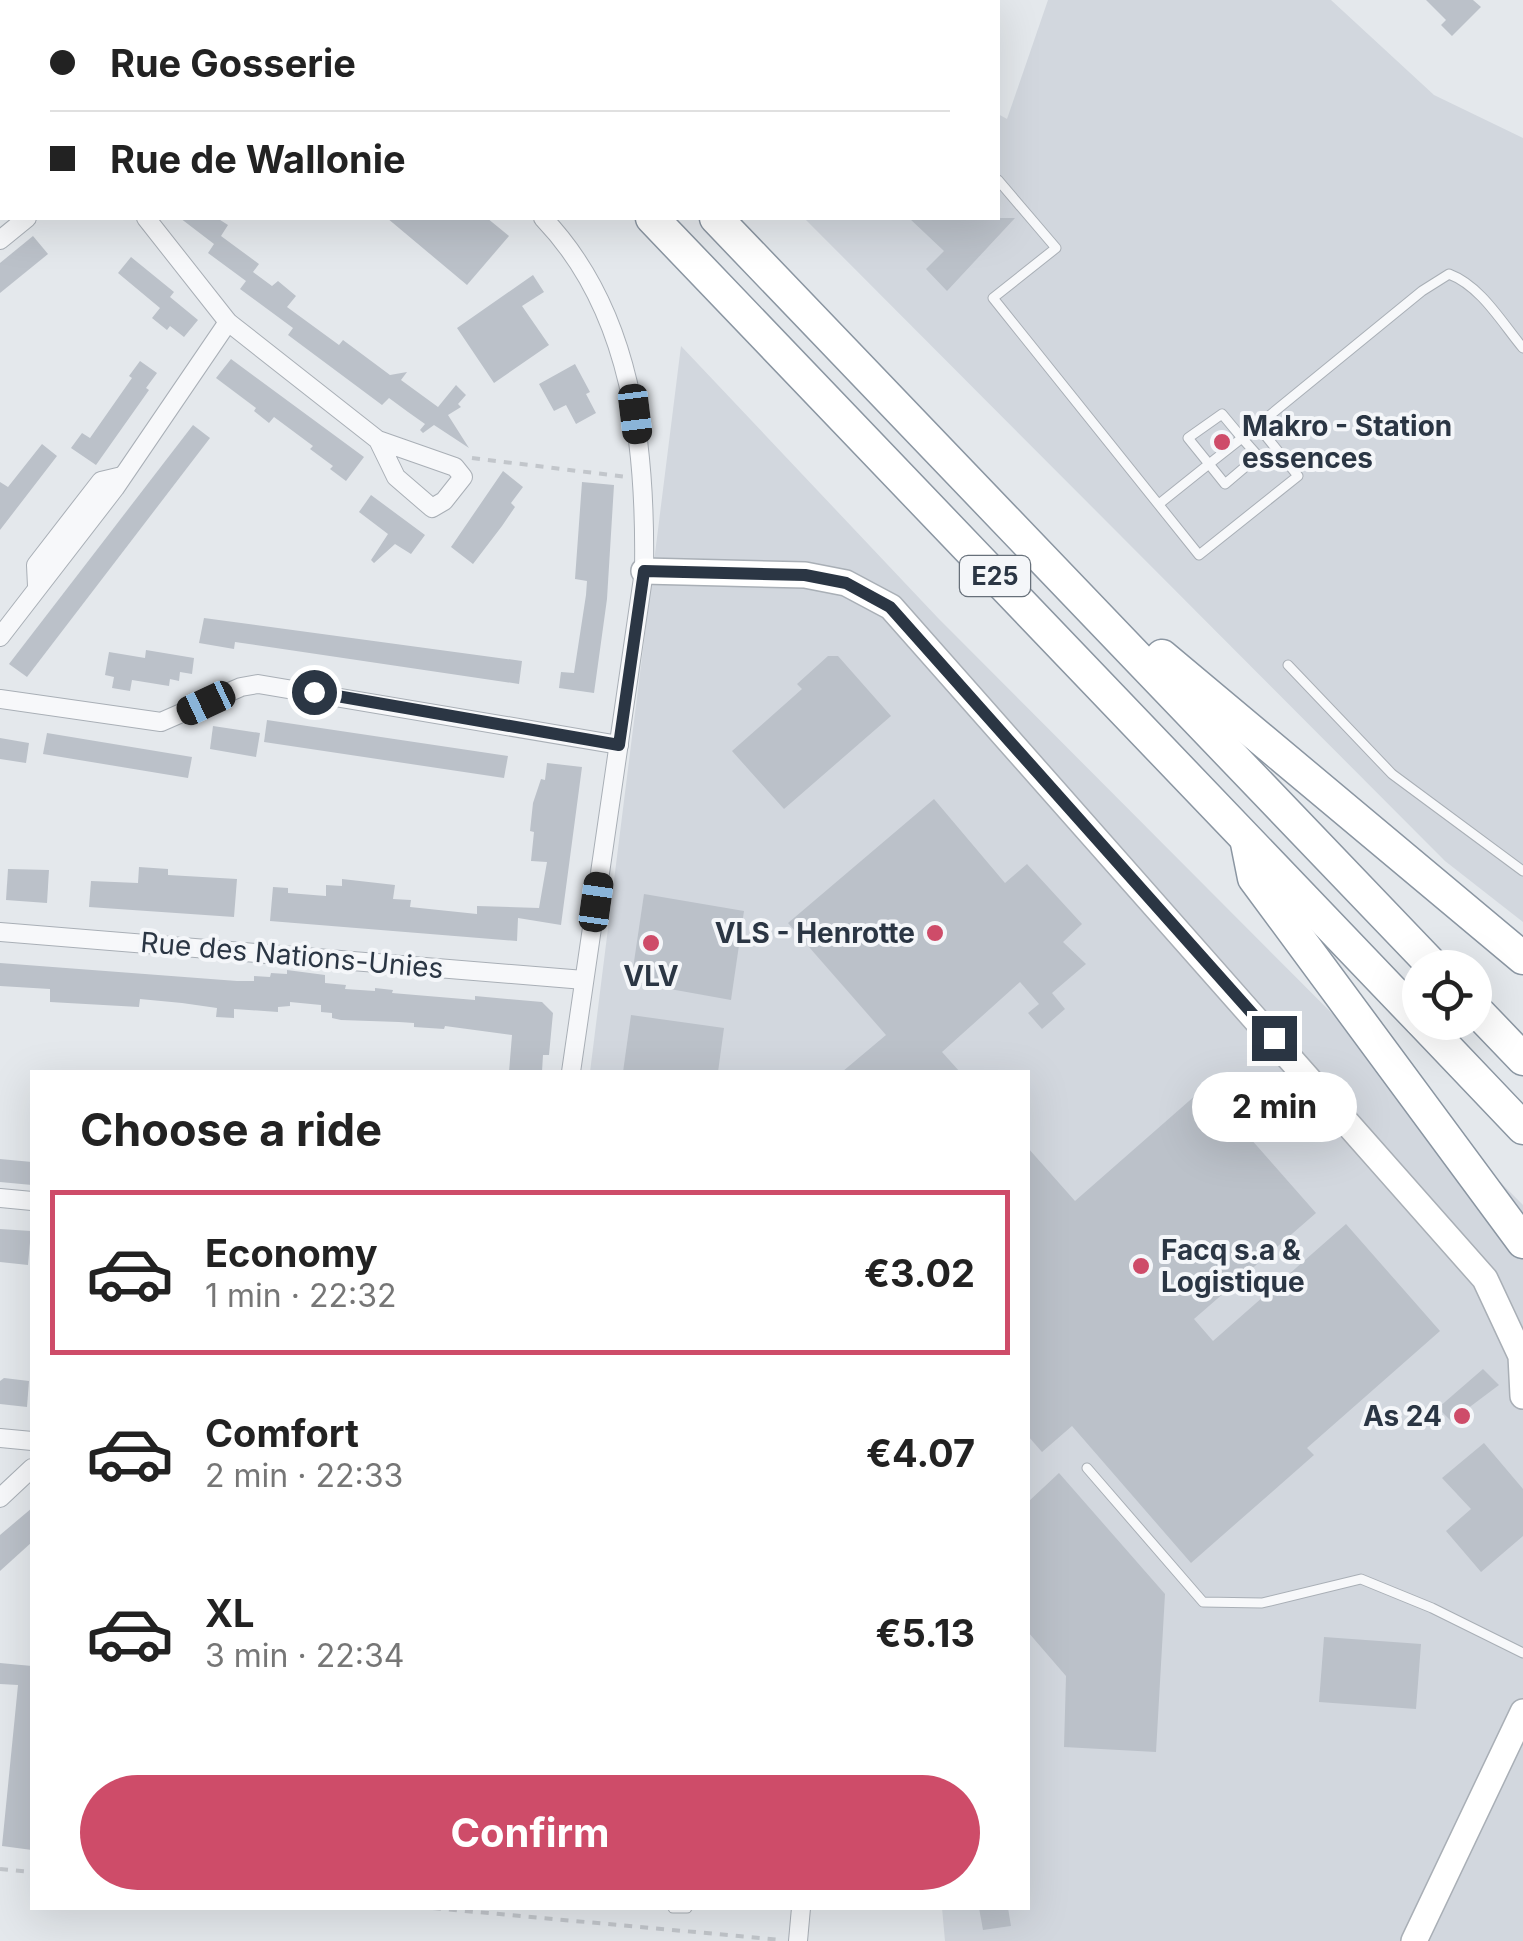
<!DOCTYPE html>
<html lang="en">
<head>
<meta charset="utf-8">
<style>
  :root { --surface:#fff; --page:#f2f2f2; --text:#222; --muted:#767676; --line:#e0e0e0; --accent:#ce4c69 }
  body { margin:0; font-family:Inter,sans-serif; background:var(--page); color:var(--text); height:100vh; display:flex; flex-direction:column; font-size:38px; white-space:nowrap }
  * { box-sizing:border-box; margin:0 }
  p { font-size:32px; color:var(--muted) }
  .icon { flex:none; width:55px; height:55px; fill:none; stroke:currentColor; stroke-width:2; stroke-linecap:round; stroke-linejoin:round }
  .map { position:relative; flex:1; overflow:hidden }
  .drawer { position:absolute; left:30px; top:1070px; width:1000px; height:840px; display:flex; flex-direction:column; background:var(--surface); border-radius:0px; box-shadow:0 10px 40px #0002 }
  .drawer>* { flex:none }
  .banner { position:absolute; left:0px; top:0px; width:1000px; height:220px; box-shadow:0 10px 40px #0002; display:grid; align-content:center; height:220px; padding:0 50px; background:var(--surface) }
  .controls { position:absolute; left:1402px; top:950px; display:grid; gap:20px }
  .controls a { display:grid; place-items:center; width:90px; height:90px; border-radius:50%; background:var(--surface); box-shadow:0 10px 40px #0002; font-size:50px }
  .end { position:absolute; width:45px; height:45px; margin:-22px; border:12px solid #2b3644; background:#fff; box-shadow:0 0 0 5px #fff }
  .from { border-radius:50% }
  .bubble { position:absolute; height:70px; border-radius:35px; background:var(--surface); box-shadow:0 10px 40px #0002; font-size:32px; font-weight:700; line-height:70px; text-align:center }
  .car { position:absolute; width:30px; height:60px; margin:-30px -15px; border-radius:12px; box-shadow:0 0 8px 2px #0007; background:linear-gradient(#222 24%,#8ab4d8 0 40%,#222 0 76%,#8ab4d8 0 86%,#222 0) }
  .banner b { display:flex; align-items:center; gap:35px; height:95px; font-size:38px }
  .banner b+b { border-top:2px solid var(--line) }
  .banner i { width:25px; height:25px; background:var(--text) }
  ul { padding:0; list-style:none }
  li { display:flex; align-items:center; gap:30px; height:165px; margin:0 20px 15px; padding:0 30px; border:5px solid transparent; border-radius:0px }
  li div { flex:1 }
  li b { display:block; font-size:38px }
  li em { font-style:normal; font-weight:700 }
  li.current { border-color:var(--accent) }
  li>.icon { width:90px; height:90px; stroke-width:1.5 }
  h2 { padding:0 50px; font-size:45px; line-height:120px }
  .button { display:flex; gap:20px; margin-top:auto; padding:20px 50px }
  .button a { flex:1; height:115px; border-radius:60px; background:var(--accent); color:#fff; font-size:40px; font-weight:700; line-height:115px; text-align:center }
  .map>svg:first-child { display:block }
</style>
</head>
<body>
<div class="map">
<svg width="1523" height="1941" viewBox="0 0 1523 1941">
  <rect width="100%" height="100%" fill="#e4e8ec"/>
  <g fill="#d2d7de">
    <polygon points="1048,0 1331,0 1434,95 1523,138 1523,922 1445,861 804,218 998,218 998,114 1007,119"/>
    <polygon points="681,346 938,618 1523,1205 1523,1941 945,1941 942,1908 1028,1908 1028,1072 590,1072"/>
  </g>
  <g fill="#bbc1c9">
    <polygon points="1426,0 1473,0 1481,7 1452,36 1441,25 1446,20"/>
    <polygon points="180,218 217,218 228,225 221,236 259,264 253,272 272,286 278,281 296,296 287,307 339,345 343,340 390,375 407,372 401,380 438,407 456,385 466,395 458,404 461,407 448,415 469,448 434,425 423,433 420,430 425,424 408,412 389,398 382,405 288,335 293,328 240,289 246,281 208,253 214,244"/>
    <polygon points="387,218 487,218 509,236 467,285"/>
    <polygon points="909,218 1015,218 947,291 926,269 944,251"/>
    <polygon points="33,236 48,254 0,293 0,263"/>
    <polygon points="131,257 174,292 170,297 198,320 184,337 170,326 167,330 152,318 160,308 118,273"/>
    <polygon points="533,275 544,292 522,306 549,345 494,383 457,328"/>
    <polygon points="231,359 364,457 346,481 330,469 333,466 310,449 313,446 274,417 269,423 254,411 256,408 216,378"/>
    <polygon points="140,361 157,373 146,388 149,390 96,465 71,448 82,433 90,438 132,378 129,376"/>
    <polygon points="575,364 590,392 586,394 596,413 576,424 566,405 554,411 539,384"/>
    <polygon points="193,425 210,438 27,677 9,664"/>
    <polygon points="42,444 57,456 0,530 0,482 8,487"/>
    <polygon points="503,471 523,487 511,503 515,507 502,526 473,564 451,547"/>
    <polygon points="582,482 614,485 607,599 594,693 559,688 561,672 574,673 586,595 587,581 575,579"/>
    <polygon points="371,495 425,535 411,554 395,544 374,563 371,560 388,534 359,512"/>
    <polygon points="204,618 522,661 519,684 235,642 234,649 199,643"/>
    <polygon points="146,650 194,658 192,674 180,672 179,681 170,679 169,686 132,680 130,691 112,688 114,677 105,675 109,652 145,658"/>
    <polygon points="828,656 838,656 891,716 784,809 732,751 802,689 797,684"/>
    <polygon points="267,720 508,756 504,778 264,742"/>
    <polygon points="213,726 260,733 256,757 210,749"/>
    <polygon points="47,733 192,757 188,778 43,754"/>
    <polygon points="0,738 29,743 26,763 0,759"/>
    <polygon points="547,763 582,767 561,925 518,918 517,941 270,921 273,887 288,888 288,893 326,896 326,885 342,886 342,879 395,885 393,899 411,900 410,907 477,914 477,906 539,908 547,862 531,861 534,832 530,831 533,803 541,779 545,780"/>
    <polygon points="934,799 1005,883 1027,864 1082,924 1063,942 1086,964 1052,993 1065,1009 1042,1029 1028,1013 1039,1004 1020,982 942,1052 960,1072 842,1072 886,1035 788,923"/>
    <polygon points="139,867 168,869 168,875 237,879 234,917 89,907 91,881 138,883"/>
    <polygon points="8,869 49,870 47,903 6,900"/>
    <polygon points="644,894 744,911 731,1000 631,982"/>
    <polygon points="0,963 237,981 254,981 254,976 270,977 271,973 287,974 287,970 325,975 325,983 346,985 345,989 375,991 375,988 393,990 392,993 475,1000 475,996 542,1002 553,1013 549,1055 543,1055 542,1072 509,1072 512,1035 445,1026 444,1029 414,1027 414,1023 399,1022 341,1020 332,1018 332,1013 321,1012 321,1005 290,1002 290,1006 278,1007 278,1012 234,1009 234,1018 216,1017 217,1008 182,1003 140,999 139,1007 50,1002 50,989 0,986"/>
    <polygon points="631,1015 724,1028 718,1072 623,1072"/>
    <polygon points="1205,1087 1316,1213 1194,1319 1213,1341 1346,1224 1440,1331 1307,1448 1314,1455 1191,1563 1072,1426 1042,1452 1028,1436 1028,1148 1075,1201"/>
    <polygon points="0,1159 32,1162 32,1185 0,1182"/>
    <polygon points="0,1229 31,1231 28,1265 0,1262"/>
    <polygon points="1483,1369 1499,1385 1451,1421 1438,1408"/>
    <polygon points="4,1378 29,1381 27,1407 0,1404 0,1381"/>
    <polygon points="1484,1443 1523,1489 1523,1536 1481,1572 1446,1531 1471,1509 1442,1478"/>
    <polygon points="1059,1473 1165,1594 1156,1752 1064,1747 1066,1676 1028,1632 1028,1502"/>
    <polygon points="32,1508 32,1542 0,1571 0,1535"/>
    <polygon points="1324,1637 1421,1644 1416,1709 1319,1702"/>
    <polygon points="0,1663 32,1666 32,1850 2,1846 18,1685 0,1684"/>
    <polygon points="979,1908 1008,1908 1011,1926 983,1930"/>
  </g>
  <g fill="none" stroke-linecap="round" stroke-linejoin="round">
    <g stroke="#a9afb6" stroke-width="11">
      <g id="lane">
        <polyline points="283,0 286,2"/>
        <polyline points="714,0 719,2"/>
        <polyline points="998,180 1056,248 993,298 1199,555 1298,476 1257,425"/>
        <polygon points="1242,438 1258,456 1225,484 1209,464"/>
        <path d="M1159,504L1209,464L1188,438L1222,414L1242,438L1422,291L1449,274C1481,286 1502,323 1523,348"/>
        <polyline points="1288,665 1392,774 1523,871"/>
        <polyline points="1087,1468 1203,1602 1262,1603 1361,1579 1432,1608 1523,1653"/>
        <polyline points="673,1908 687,1908"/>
      </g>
    </g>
    <g stroke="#a9afb6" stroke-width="20">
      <g id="street">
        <polyline points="146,218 228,322 378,440 455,467 463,477 444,501 432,508 396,477 378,440"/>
        <path d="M543,218C633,312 646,447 644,571L571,1072"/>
        <polyline points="0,240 27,218"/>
        <polyline points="37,586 36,565 101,481 122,476"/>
        <polyline points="0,637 115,488 228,322"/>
        <polyline points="0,699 161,722 241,687 258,684 619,745"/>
        <polyline points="0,932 584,980"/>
        <polyline points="0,1198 32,1201"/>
        <polyline points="0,1438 32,1441"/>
        <polyline points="0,1498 32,1468"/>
        <polyline points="798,1941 801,1908"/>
      </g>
    </g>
    <g stroke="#a9afb6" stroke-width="28">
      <g id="secondary">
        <polyline points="644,571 805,575 846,583 891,607 1485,1279 1521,1356 1523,1396"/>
        <polyline points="1414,1941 1523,1712"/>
      </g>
    </g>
    <g stroke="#8b96a2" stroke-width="35">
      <g id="highway">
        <polyline points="444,0 446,2"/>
        <polyline points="508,0 510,2"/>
        <polyline points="652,218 1420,1020"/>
        <polyline points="716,218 1435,968"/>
        <polyline points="1162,656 1523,958"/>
        <polyline points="1247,843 1254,878 1523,1242"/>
        <polyline points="1475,1009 1523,1059"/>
        <polyline points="1422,1022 1523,1128"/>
      </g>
    </g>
    <g stroke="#c2c6cb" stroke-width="4" stroke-dasharray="8 8" stroke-linecap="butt">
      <polyline points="81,0 83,2"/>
      <polyline points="319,0 322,2"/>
      <polyline points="472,458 627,477"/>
      <polyline points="0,1869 32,1872"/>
      <polyline points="433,1908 782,1940"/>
    </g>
    <use href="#lane" stroke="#f7f8fa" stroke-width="9"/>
    <use href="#street" stroke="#f7f8fa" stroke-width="18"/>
    <use href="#secondary" stroke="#fff" stroke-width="25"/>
    <use href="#highway" stroke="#fff" stroke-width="32"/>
  </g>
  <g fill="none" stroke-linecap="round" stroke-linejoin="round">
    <polyline stroke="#2b3644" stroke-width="12" points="314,692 619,745 644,571 805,575 846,583 890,607 1274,1038"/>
  </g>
  <g fill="#ce4c69" stroke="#f4f6f9" stroke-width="4">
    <circle cx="1222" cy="442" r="10"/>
    <circle cx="935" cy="933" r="10"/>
    <circle cx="651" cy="943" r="10"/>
    <circle cx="1141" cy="1266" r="10"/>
    <circle cx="1462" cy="1416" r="10"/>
  </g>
  <g text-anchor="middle" stroke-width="8" stroke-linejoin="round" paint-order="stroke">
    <rect fill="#f4f6f9" stroke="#67707a" stroke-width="2.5" x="960" y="556" width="70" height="40" rx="8"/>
    <g font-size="25" font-weight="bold" fill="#2b3644">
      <text x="995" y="585">E25</text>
    </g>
    <g font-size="28" font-weight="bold" fill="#2b3644" stroke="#f4f6f9" text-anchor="start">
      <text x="1242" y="436">Makro - Station<tspan x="1242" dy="32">essences</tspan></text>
      <text x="915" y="943" text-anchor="end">VLS - Henrotte</text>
      <text x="651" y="986" text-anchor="middle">VLV</text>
      <text x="1161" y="1260">Facq s.a &amp;<tspan x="1161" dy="32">Logistique</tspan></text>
      <text x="1442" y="1426" text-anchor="end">As 24</text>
    </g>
    <g font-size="28" fill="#2b3644" stroke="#f4f6f9">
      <text transform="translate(292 955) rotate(5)" y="10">Rue des Nations-Unies</text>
    </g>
  </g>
</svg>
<div class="controls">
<a><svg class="icon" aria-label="locate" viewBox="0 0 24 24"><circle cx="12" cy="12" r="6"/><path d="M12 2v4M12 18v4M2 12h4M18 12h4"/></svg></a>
</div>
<i class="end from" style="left:314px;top:692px"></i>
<i class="end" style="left:1274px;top:1038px"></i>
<div class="bubble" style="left:1192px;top:1072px;width:165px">2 min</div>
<i class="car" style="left:635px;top:414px;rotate:173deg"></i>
<i class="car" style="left:206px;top:703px;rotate:245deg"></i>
<i class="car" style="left:596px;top:902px;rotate:8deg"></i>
<div class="banner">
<b><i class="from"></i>Rue Gosserie</b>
<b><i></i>Rue de Wallonie</b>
</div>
<section class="drawer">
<h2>Choose a ride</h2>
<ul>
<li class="current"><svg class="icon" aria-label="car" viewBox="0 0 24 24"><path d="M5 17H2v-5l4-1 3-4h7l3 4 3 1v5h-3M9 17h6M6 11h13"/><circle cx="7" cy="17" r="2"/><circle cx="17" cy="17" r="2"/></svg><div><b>Economy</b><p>1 min · 22:32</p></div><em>€3.02</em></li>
<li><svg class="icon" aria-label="car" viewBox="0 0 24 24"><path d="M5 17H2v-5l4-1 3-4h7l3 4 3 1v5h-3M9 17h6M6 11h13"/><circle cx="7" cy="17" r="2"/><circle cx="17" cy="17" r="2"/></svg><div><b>Comfort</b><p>2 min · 22:33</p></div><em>€4.07</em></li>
<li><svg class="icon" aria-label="car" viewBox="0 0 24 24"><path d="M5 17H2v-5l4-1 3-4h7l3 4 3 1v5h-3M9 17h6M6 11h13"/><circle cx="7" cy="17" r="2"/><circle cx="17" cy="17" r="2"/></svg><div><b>XL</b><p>3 min · 22:34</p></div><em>€5.13</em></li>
</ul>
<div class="button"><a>Confirm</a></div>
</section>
</div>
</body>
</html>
